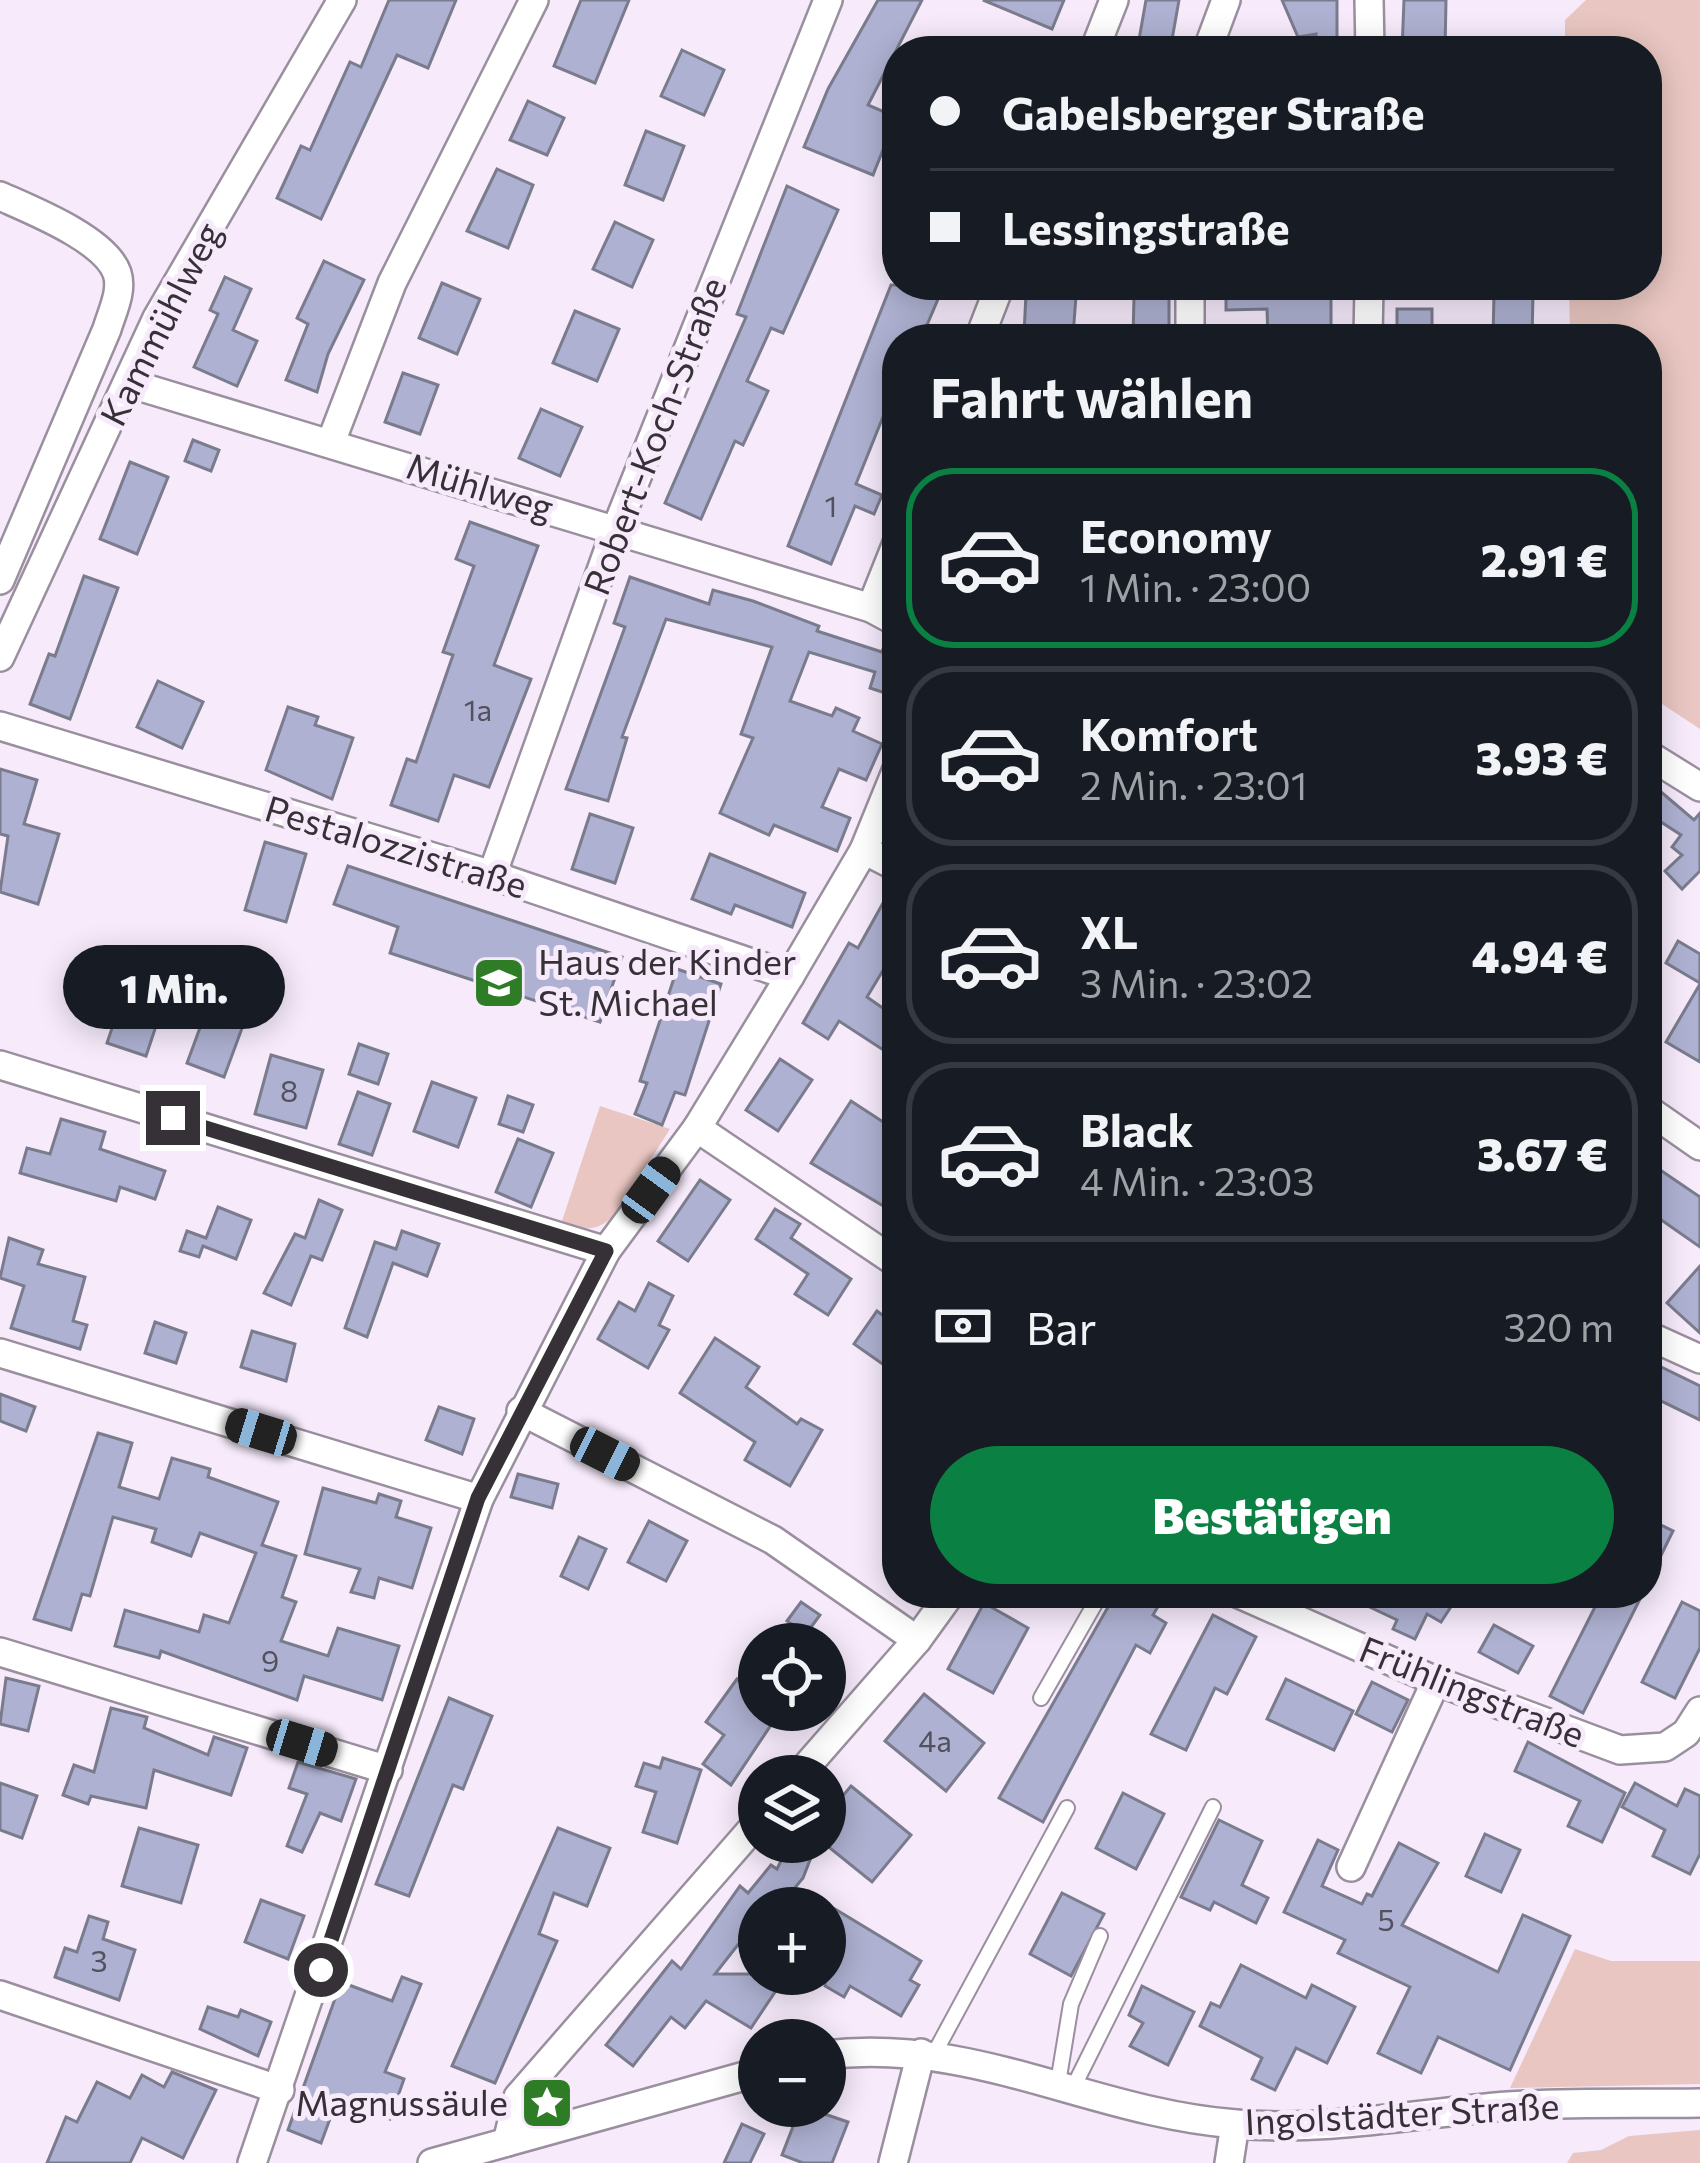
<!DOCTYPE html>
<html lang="de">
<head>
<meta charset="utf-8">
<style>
  :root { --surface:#171b24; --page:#20242c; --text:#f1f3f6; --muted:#9ea1a6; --line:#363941; --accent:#0b8043 }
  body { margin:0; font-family:Commissioner,sans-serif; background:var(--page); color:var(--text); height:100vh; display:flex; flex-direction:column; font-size:45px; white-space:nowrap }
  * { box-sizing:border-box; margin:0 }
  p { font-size:39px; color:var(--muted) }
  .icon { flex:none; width:66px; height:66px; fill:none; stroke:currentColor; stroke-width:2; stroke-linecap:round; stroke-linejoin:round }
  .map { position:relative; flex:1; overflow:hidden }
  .sheet { position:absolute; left:882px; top:324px; width:780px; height:1284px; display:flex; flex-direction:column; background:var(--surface); border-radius:48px; box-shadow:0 6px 30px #0003 }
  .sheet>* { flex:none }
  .banner { position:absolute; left:882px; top:36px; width:780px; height:264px; border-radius:48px; box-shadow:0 6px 30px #0003; display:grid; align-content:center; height:264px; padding:0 48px; background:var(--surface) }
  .fabs { position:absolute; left:738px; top:1623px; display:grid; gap:24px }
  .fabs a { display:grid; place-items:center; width:108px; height:108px; border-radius:50%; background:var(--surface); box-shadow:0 6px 30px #0003; font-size:60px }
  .end { position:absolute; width:54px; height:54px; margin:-27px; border:15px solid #363137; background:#fff; box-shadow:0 0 0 6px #fff }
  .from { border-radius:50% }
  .bubble { position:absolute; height:84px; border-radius:42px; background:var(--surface); box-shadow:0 6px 30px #0003; font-size:39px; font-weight:800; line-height:84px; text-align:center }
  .car { position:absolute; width:36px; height:72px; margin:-36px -18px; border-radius:15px; box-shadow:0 0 9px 3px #0007; background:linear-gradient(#222 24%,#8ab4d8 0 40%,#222 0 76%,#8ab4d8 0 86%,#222 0) }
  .banner b { display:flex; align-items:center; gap:42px; height:114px; font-size:45px }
  .banner b+b { border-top:3px solid var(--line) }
  .banner i { width:30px; height:30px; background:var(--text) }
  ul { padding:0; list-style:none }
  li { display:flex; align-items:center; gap:36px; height:180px; margin:0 24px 18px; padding:0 24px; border:6px solid var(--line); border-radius:48px }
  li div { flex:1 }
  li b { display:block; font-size:45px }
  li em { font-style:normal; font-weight:800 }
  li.on { border-color:var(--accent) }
  li>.icon { width:108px; height:108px; stroke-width:1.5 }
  h2 { padding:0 48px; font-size:54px; line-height:144px }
  .pay { display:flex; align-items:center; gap:30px; height:132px; padding:0 48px; font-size:45px }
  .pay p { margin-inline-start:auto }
  .primary-button { display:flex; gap:24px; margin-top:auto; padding:24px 48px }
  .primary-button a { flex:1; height:138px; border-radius:72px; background:var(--accent); color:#fff; font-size:48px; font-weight:800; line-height:138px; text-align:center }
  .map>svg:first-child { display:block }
</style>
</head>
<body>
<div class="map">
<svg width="1700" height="2163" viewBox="0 0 1700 2163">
  <rect width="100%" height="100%" fill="#f6eafb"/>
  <g fill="#e9c6c1">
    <polygon points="1586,0 1700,0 1700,729 1647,694 1647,339 1570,339 1569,285 1647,285 1647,51 1565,51 1565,20"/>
    <path d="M600,1106L670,1129L614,1216C596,1232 583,1230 561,1224Z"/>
    <polygon points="1575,1949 1611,1961 1700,1961 1700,2084 1510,2088"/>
    <polygon points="1700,2130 1700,2163 1567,2163 1573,2153 1601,2150 1629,2136"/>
  </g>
  <g fill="#aeb1d1" stroke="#7a7c8d" stroke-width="3">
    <polygon points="389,0 456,0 428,68 397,55 321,219 277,198 301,146 310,150 350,62 361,67"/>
    <polygon points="581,0 629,0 595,83 554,66"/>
    <polygon points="878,0 922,0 868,105 896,117 873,175 804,147 828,89"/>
    <polygon points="983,0 1064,0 1052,29"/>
    <polygon points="1146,0 1179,0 1170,51 1137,51"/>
    <polygon points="1282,0 1337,0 1337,51 1316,51 1316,34 1298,37"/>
    <polygon points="1404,0 1446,0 1445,51 1402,51"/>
    <polygon points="682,50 724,70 704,115 661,96"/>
    <polygon points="528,101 564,118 547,155 510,140"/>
    <polygon points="646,131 684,146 663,200 625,185"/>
    <polygon points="497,169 533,185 508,248 467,231"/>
    <polygon points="787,186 838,210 783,333 771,328 747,381 768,391 743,445 735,441 701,519 665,503 746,317 737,314"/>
    <polygon points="615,222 653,240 632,287 593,269"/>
    <polygon points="324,261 364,280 328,354 317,392 286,380 308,324 297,318"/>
    <polygon points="225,277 251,289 233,330 257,341 237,386 194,367 218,314 210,310"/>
    <polygon points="442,283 480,299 457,354 419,338"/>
    <polygon points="891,285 944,285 921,339 897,339 897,382 856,484 882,495 874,514 855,506 831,564 788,546"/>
    <polygon points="1226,285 1304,285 1303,298 1331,298 1331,339 1268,339 1267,309 1226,310"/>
    <polygon points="1026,294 1076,296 1073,336 1024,334"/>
    <polygon points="1494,294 1533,295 1532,339 1493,339"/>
    <polygon points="1134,297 1169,298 1169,334 1162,339 1133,338"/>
    <rect x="1397" y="309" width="35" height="30"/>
    <polygon points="575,311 619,329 597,381 553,363"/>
    <polygon points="403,373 438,385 420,434 385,422"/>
    <polygon points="541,409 582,427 560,476 519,458"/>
    <polygon points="193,440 219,450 211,471 185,461"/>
    <polygon points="130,462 168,477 137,554 100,539"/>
    <polygon points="470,522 538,546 494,665 531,679 489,787 454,775 438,821 391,805 407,759 416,762 453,655 443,652 474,566 456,559"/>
    <polygon points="84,576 118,588 70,719 30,704 49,654 55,656"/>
    <polygon points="630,577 709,604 713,590 753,601 819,626 817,631 882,652 887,637 897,640 897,697 870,688 875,672 809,652 790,701 832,716 836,708 859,718 853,731 882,744 866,780 839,769 822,807 850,818 837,851 774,825 769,835 720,813 753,738 741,734 772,647 666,619 622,737 627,738 608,801 566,789 625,627 614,623"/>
    <polygon points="158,681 203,702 182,748 137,727"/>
    <polygon points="288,707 318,717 315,725 353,738 332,799 266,770"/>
    <polygon points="0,769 37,780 24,824 59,834 38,904 0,892 8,836 0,834"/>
    <polygon points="1647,780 1694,820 1700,813 1700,871 1682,889 1665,871 1682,855 1672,847 1681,835 1647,813"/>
    <polygon points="590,814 633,828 615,883 572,869"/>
    <polygon points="265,842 306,854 286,922 245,910"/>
    <polygon points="710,854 805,893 792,927 735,905 731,914 692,899"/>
    <polygon points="348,866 622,957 600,1022 390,953 398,927 334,904"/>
    <polygon points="883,903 897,910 897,947 867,997 897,1018 897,1039 888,1053 839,1021 828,1039 803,1023 849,943 858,948"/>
    <polygon points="1678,941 1700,954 1700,983 1666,963"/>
    <polygon points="133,966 172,978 146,1056 107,1043"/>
    <polygon points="677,969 721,984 685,1095 675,1092 662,1125 635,1114 647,1083 640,1081"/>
    <polygon points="1700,984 1700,1062 1666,1042"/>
    <polygon points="215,987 252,1001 224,1077 187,1063"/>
    <polygon points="359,1044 388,1054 378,1084 349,1074"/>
    <polygon points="271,1055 323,1070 306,1128 255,1114"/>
    <polygon points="780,1059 812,1080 778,1131 746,1110"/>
    <polygon points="432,1082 476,1098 458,1147 414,1131"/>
    <polygon points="358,1092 390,1104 372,1155 339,1144"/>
    <polygon points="508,1096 533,1105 523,1132 499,1124"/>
    <polygon points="851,1101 897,1131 897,1214 811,1163"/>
    <polygon points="61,1119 105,1132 100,1149 165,1171 155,1199 120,1187 116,1201 20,1173 27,1148 50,1154"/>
    <polygon points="518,1139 553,1153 531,1207 496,1192"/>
    <polygon points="1647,1161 1700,1197 1700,1247 1647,1210"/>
    <polygon points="700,1180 730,1200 688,1261 658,1241"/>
    <polygon points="319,1200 342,1210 322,1260 311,1256 291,1305 264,1293 295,1234 305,1238"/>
    <polygon points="218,1207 251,1220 236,1259 203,1246 199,1257 180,1251 187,1231 206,1238"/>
    <polygon points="775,1209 800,1224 791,1238 851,1279 828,1315 795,1294 808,1274 756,1239"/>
    <polygon points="402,1231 439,1244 427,1276 393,1263 367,1337 345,1328 375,1242 396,1249"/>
    <polygon points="9,1238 43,1250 38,1264 85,1277 73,1321 87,1325 80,1349 11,1328 24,1286 0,1278"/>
    <polygon points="1700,1266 1700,1333 1667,1303"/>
    <polygon points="649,1283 673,1296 659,1325 669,1330 648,1368 598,1339 619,1302 635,1311"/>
    <polygon points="877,1311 897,1326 897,1374 854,1344"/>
    <polygon points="155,1322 186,1333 176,1363 145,1353"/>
    <polygon points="252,1331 295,1344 286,1381 241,1367"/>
    <polygon points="715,1338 759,1367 746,1387 797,1424 801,1419 822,1430 790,1486 745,1460 755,1442 680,1393"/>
    <polygon points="1647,1360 1700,1386 1700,1420 1647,1394"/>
    <polygon points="0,1394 35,1407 26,1431 0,1421"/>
    <polygon points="439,1407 474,1419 462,1454 426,1440"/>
    <polygon points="98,1433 132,1443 119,1487 159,1499 172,1458 210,1469 208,1477 278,1502 262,1545 296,1556 282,1597 296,1602 281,1641 328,1656 338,1628 399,1646 382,1700 304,1676 297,1700 161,1651 159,1658 115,1646 125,1610 199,1632 204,1615 229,1623 256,1553 200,1533 191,1556 152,1542 156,1529 113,1517 90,1596 82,1594 71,1630 34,1619"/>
    <polygon points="518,1474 558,1484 552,1508 511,1497"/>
    <polygon points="323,1488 376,1503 379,1494 401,1501 396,1517 431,1528 412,1588 379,1578 374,1598 351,1592 360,1569 305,1554"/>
    <polygon points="1647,1518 1673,1531 1647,1584"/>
    <polygon points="649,1521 687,1541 666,1581 628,1562"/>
    <polygon points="579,1537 606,1549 588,1589 561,1576"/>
    <polygon points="1116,1593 1166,1593 1153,1615 1166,1623 1150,1653 1136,1645 1043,1822 999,1798"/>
    <polygon points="1340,1593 1399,1596 1394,1593 1460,1593 1441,1622 1427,1614 1415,1639 1393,1629 1397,1620"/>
    <polygon points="1602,1593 1643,1593 1583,1713 1550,1696"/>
    <polygon points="801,1602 820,1615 806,1634 787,1621"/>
    <polygon points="1682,1602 1700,1611 1700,1648 1675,1698 1642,1682"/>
    <polygon points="984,1603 1028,1628 993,1693 948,1669"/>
    <polygon points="1213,1615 1256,1637 1227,1694 1215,1688 1186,1750 1151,1734"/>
    <polygon points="1494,1625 1533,1646 1518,1673 1479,1652"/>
    <polygon points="6,1678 39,1686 28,1731 0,1724"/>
    <polygon points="737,1679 759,1696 759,1710 781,1710 731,1785 703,1764 724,1735 706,1722"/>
    <polygon points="1286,1679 1353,1711 1334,1750 1267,1719"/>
    <polygon points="1372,1682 1408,1700 1392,1732 1356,1714"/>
    <polygon points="924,1694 984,1743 946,1791 885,1741"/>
    <polygon points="449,1698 492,1716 463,1789 453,1785 409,1896 376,1884"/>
    <polygon points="111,1708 147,1717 144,1728 208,1755 214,1737 247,1748 231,1795 154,1770 146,1808 91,1796 88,1804 63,1795 74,1765 94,1772"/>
    <polygon points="1528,1742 1625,1793 1602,1842 1568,1826 1580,1801 1515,1771"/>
    <polygon points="663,1758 701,1770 677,1843 643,1832 656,1792 636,1786 644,1763 660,1768"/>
    <polygon points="298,1762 356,1779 341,1821 320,1813 302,1852 287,1846 307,1794 289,1788"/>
    <polygon points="0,1783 37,1796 22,1838 0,1830"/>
    <polygon points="1635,1783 1677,1806 1685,1789 1700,1796 1700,1854 1690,1874 1653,1856 1665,1830 1622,1807"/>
    <polygon points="851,1786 911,1835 872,1882 825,1844 825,1817"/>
    <polygon points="1123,1793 1164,1814 1136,1869 1096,1848"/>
    <polygon points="1219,1820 1262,1841 1242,1885 1268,1898 1256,1923 1214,1902 1210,1910 1181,1897"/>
    <polygon points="139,1828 198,1845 181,1903 122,1886"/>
    <polygon points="558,1828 610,1848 587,1906 554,1893 539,1934 557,1941 495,2083 452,2066"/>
    <polygon points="1485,1834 1520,1850 1501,1892 1466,1876"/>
    <polygon points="1318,1840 1338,1850 1322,1886 1362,1904 1367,1894 1372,1896 1399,1843 1438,1863 1402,1925 1498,1972 1523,1915 1570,1936 1510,2070 1438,2037 1421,2073 1378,2053 1410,1987 1338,1953 1345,1940 1284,1912"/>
    <polygon points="790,1842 817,1842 803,1878 778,1908 759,1908 759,1918 715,1974 787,1974 751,2028 706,2001 685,2028 671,2017 633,2066 606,2045 672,1961 681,1969 740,1886 748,1893 771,1865 777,1869"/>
    <polygon points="1062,1893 1104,1914 1071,1976 1030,1954"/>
    <polygon points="261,1900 304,1916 288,1959 245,1942"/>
    <polygon points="835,1909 921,1961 910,1980 919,1985 901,2016 850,1986 844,1997 825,1986 825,1926"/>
    <polygon points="89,1916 108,1922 103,1939 135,1950 119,2000 55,1977 65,1948 77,1952"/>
    <polygon points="1241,1965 1306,1998 1312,1985 1355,2007 1327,2063 1296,2048 1275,2090 1252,2079 1262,2058 1200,2026 1211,2003 1220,2007"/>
    <polygon points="402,1977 421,1984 385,2072 404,2079 390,2119 337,2100 321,2143 288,2130 341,1982 392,2001"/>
    <polygon points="1142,1986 1194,2012 1168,2065 1130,2046 1143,2023 1129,2015"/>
    <polygon points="208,2007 238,2017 241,2010 271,2022 258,2056 200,2029"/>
    <polygon points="172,2072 216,2090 183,2158 142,2138 130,2163 47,2163 66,2117 77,2122 97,2082 130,2098 142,2075 164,2087"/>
    <polygon points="801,2106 848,2122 832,2163 803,2163 782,2155"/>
    <polygon points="742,2124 764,2134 750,2163 724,2163"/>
  </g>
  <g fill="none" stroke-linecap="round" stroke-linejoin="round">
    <g stroke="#9a8f9e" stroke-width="18">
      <g id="lane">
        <polyline points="1041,1698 1101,1593"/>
        <polyline points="934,2054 1067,1808"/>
        <polyline points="1058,2083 1071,2004 1100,1936"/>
        <polyline points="1073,2088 1213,1807"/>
      </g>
    </g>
    <g stroke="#9a8f9e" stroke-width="32">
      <g id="street">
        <polyline points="1369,0 1370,51"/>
        <polyline points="1094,51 1114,0"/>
        <polyline points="1207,51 1226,0"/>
        <path d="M0,196C31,210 105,239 117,273C123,291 112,312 107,329L0,580"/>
        <polyline points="1190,285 1190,339"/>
        <polyline points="979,339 1000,285"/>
        <polyline points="1368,339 1369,285"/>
        <polyline points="128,383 871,608 897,622"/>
        <polyline points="331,442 392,283 534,0"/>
        <polyline points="871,608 897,543"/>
        <polyline points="0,657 157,318 342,0"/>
        <polyline points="0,726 492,875 790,976"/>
        <polyline points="1647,754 1700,787"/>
        <polyline points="864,850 897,867"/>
        <polyline points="492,875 616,529 828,0"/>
        <polyline points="0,1065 606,1251"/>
        <polyline points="1647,1109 1700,1146"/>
        <polyline points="697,1128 897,1263"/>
        <polyline points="1647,1335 1700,1359"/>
        <polyline points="0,1353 479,1499"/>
        <polyline points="521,1411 773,1540 917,1640"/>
        <polyline points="1237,1593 1436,1681 1620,1750 1665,1747 1686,1733 1700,1711"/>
        <polyline points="0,1652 388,1770"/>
        <polyline points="798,1776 917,1640 951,1593"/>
        <polyline points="1351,1867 1436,1681"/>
        <polyline points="0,1995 280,2090"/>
        <path d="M825,2055C974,2037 1092,2113 1236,2124C1327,2132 1418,2113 1508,2106C1572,2102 1636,2104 1700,2103"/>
        <polyline points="507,2142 518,2097 759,1821"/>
        <polyline points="252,2163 479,1499 606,1251 697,1128 790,976 864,850 897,769"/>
        <polyline points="432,2163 759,2072"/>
        <polyline points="893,2163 921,2053"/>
        <polyline points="1229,2163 1235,2124"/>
      </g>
    </g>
    <use href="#lane" stroke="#fff" stroke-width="14"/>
    <use href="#street" stroke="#fff" stroke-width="27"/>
  </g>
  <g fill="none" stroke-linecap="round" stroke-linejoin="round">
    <polyline stroke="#363137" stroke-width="15" points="173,1118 606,1251 478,1498 321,1970"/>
  </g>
  <defs>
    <g id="school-square" transform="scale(2.7)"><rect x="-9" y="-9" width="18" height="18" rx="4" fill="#2e7d26" stroke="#f6eafb"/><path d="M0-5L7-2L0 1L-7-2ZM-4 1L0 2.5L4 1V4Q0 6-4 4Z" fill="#fff"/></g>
    <g id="sight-square" transform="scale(2.7)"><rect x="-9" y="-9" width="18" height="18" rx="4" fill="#2e7d26" stroke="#f6eafb"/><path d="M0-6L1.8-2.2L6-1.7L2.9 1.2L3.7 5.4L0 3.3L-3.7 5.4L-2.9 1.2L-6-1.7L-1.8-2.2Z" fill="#fff"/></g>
  </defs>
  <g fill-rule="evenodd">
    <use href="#school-square" x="499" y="983"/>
    <use href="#sight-square" x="547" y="2103"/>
  </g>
  <g text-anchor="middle" stroke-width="10" stroke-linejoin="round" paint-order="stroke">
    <g font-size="30" fill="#54515e">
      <text x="831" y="517">1</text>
      <text x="478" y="721">1a</text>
      <text x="289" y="1102">8</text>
      <text x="270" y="1672">9</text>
      <text x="935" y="1752">4a</text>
      <text x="1386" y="1931">5</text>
      <text x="99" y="1972">3</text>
    </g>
    <g font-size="36" fill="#363137" stroke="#f6eafb">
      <text transform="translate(161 324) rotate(-63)" y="13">Kammühlweg</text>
      <text transform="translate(655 436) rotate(-69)" y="13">Robert-Koch-Straße</text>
      <text transform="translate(480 487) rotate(17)" y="13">Mühlweg</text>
      <text transform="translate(396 847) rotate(17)" y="13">Pestalozzistraße</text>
      <text transform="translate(1472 1692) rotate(22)" y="13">Frühlingstraße</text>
      <text transform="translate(1402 2114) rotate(-3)" y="13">Ingolstädter Straße</text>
    </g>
    <g font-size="36" fill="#363137" stroke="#f6eafb" text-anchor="start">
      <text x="538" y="975">Haus der Kinder<tspan x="538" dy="41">St. Michael</tspan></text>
      <text x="508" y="2116" text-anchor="end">Magnussäule</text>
    </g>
  </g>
</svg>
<div class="fabs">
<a><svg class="icon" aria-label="locate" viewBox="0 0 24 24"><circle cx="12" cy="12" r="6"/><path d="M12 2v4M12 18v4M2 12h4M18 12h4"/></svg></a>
<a><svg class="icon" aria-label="layers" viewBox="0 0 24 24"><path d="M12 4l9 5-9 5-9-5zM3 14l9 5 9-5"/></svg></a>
<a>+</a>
<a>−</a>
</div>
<i class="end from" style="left:321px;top:1970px"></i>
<i class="end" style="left:173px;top:1118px"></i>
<div class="bubble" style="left:63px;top:945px;width:222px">1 Min.</div>
<i class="car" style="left:651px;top:1190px;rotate:36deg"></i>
<i class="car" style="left:261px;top:1432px;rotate:287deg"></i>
<i class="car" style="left:605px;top:1454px;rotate:117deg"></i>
<i class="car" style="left:302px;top:1743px;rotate:107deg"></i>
<div class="banner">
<b><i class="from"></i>Gabelsberger Straße</b>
<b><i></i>Lessingstraße</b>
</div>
<section class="sheet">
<h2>Fahrt wählen</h2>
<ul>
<li class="on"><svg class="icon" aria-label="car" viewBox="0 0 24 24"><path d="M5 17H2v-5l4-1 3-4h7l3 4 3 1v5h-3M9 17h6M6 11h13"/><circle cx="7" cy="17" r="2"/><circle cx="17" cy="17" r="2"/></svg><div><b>Economy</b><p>1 Min. · 23:00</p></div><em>2.91 €</em></li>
<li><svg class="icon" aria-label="car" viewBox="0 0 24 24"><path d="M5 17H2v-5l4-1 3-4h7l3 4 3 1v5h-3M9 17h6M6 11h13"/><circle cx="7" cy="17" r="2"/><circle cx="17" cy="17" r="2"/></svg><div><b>Komfort</b><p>2 Min. · 23:01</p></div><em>3.93 €</em></li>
<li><svg class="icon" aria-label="car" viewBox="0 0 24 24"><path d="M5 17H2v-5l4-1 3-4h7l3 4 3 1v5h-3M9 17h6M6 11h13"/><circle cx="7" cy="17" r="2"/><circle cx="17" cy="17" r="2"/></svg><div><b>XL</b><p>3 Min. · 23:02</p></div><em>4.94 €</em></li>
<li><svg class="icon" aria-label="car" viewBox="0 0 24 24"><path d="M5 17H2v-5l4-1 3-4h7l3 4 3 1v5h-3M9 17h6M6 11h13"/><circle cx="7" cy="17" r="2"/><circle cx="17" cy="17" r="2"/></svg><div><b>Black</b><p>4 Min. · 23:03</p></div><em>3.67 €</em></li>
</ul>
<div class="pay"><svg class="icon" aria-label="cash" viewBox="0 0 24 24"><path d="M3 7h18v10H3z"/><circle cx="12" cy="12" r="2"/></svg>Bar<p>320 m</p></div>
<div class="primary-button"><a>Bestätigen</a></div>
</section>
</div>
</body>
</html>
